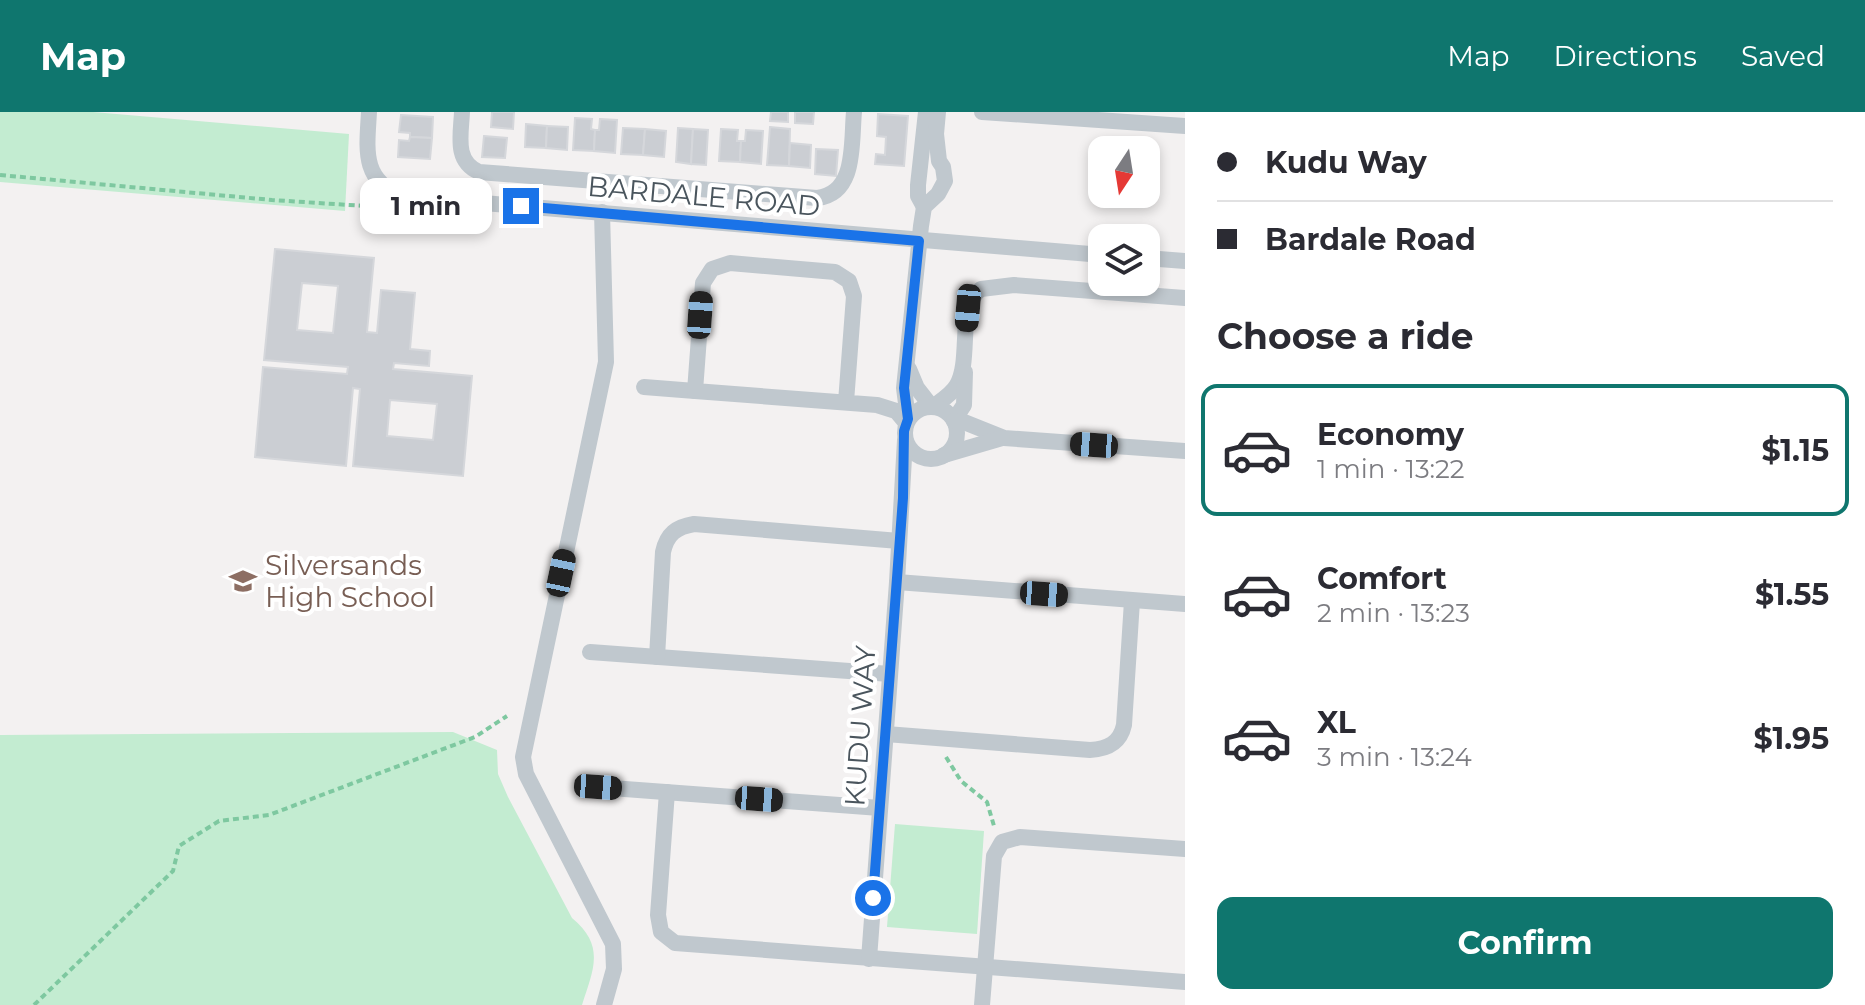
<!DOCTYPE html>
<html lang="en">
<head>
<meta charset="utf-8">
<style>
  :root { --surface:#fff; --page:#f7f7f7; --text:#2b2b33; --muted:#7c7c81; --line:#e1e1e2; --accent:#0f766e }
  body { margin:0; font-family:Montserrat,sans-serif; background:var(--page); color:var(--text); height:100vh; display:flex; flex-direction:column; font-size:30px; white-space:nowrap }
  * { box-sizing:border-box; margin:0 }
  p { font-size:26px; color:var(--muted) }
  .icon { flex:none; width:44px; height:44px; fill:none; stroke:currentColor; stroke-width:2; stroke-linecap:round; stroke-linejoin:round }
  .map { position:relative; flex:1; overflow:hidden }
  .side { display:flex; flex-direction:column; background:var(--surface); width:680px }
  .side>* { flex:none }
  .banner { display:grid; align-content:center; height:176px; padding:0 32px; background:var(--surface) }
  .needle { width:52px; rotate:192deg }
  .controls { position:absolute; left:1088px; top:24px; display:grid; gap:16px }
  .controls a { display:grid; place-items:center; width:72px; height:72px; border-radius:16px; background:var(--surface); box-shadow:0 4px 12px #0003; font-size:40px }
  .end { position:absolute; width:36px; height:36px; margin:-18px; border:10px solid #1a73e8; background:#fff; box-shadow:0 0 0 4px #fff }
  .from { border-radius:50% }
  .bubble { position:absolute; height:56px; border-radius:16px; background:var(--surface); box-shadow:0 4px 12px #0003; font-size:26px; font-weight:700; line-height:56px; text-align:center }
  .car { position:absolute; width:24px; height:48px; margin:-24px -12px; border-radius:10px; box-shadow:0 0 6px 2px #0007; background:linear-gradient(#222 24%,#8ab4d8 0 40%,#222 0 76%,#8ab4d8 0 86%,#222 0) }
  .banner b { display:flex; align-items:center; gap:28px; height:76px; font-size:30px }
  .banner b+b { border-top:2px solid var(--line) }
  .banner i { width:20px; height:20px; background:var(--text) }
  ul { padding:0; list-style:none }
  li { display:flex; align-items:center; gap:24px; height:132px; margin:0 16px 12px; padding:0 16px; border:4px solid transparent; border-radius:16px }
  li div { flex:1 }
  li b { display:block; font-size:30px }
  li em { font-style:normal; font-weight:700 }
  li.current { border-color:var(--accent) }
  li>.icon { width:72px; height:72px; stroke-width:1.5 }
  h2 { padding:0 32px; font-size:36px; line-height:96px }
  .cta { display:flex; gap:16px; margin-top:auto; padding:16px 32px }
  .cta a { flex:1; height:92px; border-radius:16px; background:var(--accent); color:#fff; font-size:32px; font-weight:700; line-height:92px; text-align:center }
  header { display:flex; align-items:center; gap:48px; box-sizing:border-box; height:112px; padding:0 40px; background:var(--accent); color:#fff }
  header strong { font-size:38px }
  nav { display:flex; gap:44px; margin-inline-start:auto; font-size:28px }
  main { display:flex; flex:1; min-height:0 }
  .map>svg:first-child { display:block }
</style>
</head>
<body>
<header>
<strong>Map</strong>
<nav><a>Map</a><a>Directions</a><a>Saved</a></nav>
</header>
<main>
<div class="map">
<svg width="1185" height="893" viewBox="0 0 1185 893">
  <rect width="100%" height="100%" fill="#f3f1f1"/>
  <g fill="#c3ecd1">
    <polygon points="0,0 93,0 349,22 345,99 0,70"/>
    <path d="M453,620L497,638L498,662L508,685L572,806C606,834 593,858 582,893H0V623Z"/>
    <polygon points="895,712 984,719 977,822 887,815"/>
  </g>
  <g fill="#cbced3" stroke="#d5d7db" stroke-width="2" fill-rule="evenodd">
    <polygon points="492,0 514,0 513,17 491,15"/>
    <polygon points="771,0 788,0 788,10 770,9"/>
    <polygon points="795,0 814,0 813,12 795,11"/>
    <polygon points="878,2 908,4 904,54 875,52 876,42 885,43 886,25 877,24"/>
    <polygon points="401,3 433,5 432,26 410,25 410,21 399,20"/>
    <polygon points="575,6 592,7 591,17 595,18 594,39 573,38"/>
    <polygon points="600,7 617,8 615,41 594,39 595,18 599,18"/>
    <polygon points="526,12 547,14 546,36 525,35"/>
    <polygon points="547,14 568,15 567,38 546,36"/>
    <polygon points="770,15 790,17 789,54 767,53"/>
    <polygon points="623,16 645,17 643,43 621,42"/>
    <polygon points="678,16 693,17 691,52 676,50"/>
    <polygon points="645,17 666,19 664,45 643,43"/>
    <polygon points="693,17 708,18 706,53 691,52"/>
    <polygon points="721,17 738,18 737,29 741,29 740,50 719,49"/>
    <polygon points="746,18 763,19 761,52 740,50 741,29 745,29"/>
    <polygon points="484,24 507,26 505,46 482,45"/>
    <polygon points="410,25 432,26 430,47 398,45 399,28 409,29"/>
    <polygon points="790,31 811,33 810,56 789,54"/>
    <polygon points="816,37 838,38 836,64 815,62"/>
    <path d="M275,137L374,146L367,220L377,221L381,178L415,181L410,237L430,239L429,254L394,251L393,257L472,264L463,364L353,354L360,277L353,276L346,354L255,345L263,255L347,262L348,255L264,248ZM302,171L338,174L333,221L297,218ZM390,288L437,292L433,328L387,324Z"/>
  </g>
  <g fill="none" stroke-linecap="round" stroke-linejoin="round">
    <g stroke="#7ec8a0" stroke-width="4" stroke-dasharray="6 4" stroke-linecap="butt">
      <polyline points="0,63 272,88 365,94 373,85"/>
      <polyline points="946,645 961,669 987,690 994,714"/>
      <polyline points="34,893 173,759 179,734 219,709 269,703 475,625 507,604"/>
    </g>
    <g stroke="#c0c8ce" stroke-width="16">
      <path d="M369,0C367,37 361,67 401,84L1102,143"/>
      <path d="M462,0C461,23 454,49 479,60L817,86C857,82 851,30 854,0"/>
      <polyline points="982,0 1185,14"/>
      <polyline points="924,95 918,84 918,73 926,0"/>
      <polyline points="602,100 606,250 523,645 526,662 613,832 614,857 604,893"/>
      <polyline points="1146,146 1185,149"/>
      <polyline points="909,257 917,276 931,294"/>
      <polyline points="644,275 695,279"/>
      <polyline points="846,290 854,184 849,169 835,160 730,151 712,157 703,171 695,279 877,293 896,299 906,311"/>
      <path d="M934,294C942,288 952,282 957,273C972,247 956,193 981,177L1014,173L1185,186"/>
      <circle cx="931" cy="321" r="26"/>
      <polyline points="908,307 904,276 921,114 924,95 938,82 945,69 943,55 939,49 936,22 938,0"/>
      <polyline points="954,308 964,293 965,260"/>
      <polyline points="954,309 964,310 1004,326 1185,339"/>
      <polyline points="944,343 1002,326"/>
      <polyline points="897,470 1185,492"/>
      <polyline points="590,540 890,562"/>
      <path d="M657,545L663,440C667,422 676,415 694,412L899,429"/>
      <path d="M886,622L1090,638C1108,637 1120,631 1124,613L1132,489"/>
      <polyline points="598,675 880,696"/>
      <polyline points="667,680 658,803 661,820 675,831 1185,870"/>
      <polyline points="869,847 897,470 905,328"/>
      <polyline points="982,893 994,744 1002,730 1020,725 1185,737"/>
    </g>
  </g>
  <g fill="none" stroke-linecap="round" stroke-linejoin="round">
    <polyline stroke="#1a73e8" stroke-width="10" points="521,94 919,129 904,276 908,307 904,319 903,386 873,786"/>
  </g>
  <defs>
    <g id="school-bare" transform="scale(2.16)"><path d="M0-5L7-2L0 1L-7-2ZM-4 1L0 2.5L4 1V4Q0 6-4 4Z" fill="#8d6e63" stroke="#fff" stroke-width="2.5" paint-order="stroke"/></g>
  </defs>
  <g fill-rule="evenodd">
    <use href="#school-bare" x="243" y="469"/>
  </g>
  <g text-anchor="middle" stroke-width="8" stroke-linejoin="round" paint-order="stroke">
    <g font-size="28" fill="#4a555d" stroke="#fff">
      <text transform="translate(704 84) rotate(5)" y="10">BARDALE ROAD</text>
      <text transform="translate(860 614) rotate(-86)" y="10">KUDU WAY</text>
    </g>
    <g font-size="28" fill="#785e54" stroke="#fff" text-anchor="start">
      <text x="265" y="463">Silversands<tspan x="265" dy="32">High School</tspan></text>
    </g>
  </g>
</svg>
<div class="controls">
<a><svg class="needle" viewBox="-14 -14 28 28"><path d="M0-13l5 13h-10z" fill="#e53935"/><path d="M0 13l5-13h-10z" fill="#7c7c81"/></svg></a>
<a><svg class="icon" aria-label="layers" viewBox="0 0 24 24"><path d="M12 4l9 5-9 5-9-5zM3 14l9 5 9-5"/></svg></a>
</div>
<i class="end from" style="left:873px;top:786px"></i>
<i class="end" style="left:521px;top:94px"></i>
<div class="bubble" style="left:360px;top:66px;width:132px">1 min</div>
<i class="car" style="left:968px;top:196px;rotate:185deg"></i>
<i class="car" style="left:700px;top:203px;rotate:4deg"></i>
<i class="car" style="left:1094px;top:333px;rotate:274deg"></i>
<i class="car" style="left:561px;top:461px;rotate:12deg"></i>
<i class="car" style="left:1044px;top:482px;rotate:94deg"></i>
<i class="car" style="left:598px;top:675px;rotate:94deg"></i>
<i class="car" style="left:759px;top:687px;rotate:94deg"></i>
</div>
<section class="side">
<div class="banner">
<b><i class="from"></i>Kudu Way</b>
<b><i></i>Bardale Road</b>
</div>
<h2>Choose a ride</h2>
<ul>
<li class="current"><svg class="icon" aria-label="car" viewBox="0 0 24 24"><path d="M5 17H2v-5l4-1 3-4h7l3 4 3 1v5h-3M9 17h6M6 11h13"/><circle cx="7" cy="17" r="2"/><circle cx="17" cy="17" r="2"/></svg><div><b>Economy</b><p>1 min · 13:22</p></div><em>$1.15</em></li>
<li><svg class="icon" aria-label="car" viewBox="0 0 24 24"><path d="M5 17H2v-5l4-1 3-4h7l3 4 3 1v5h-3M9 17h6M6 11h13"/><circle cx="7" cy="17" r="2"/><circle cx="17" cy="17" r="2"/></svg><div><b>Comfort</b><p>2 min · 13:23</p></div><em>$1.55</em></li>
<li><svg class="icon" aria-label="car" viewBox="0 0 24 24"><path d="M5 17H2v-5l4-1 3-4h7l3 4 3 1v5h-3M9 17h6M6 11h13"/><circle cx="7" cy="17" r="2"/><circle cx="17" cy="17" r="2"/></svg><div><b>XL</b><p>3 min · 13:24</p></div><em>$1.95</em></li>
</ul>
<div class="cta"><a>Confirm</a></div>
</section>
</main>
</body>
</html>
